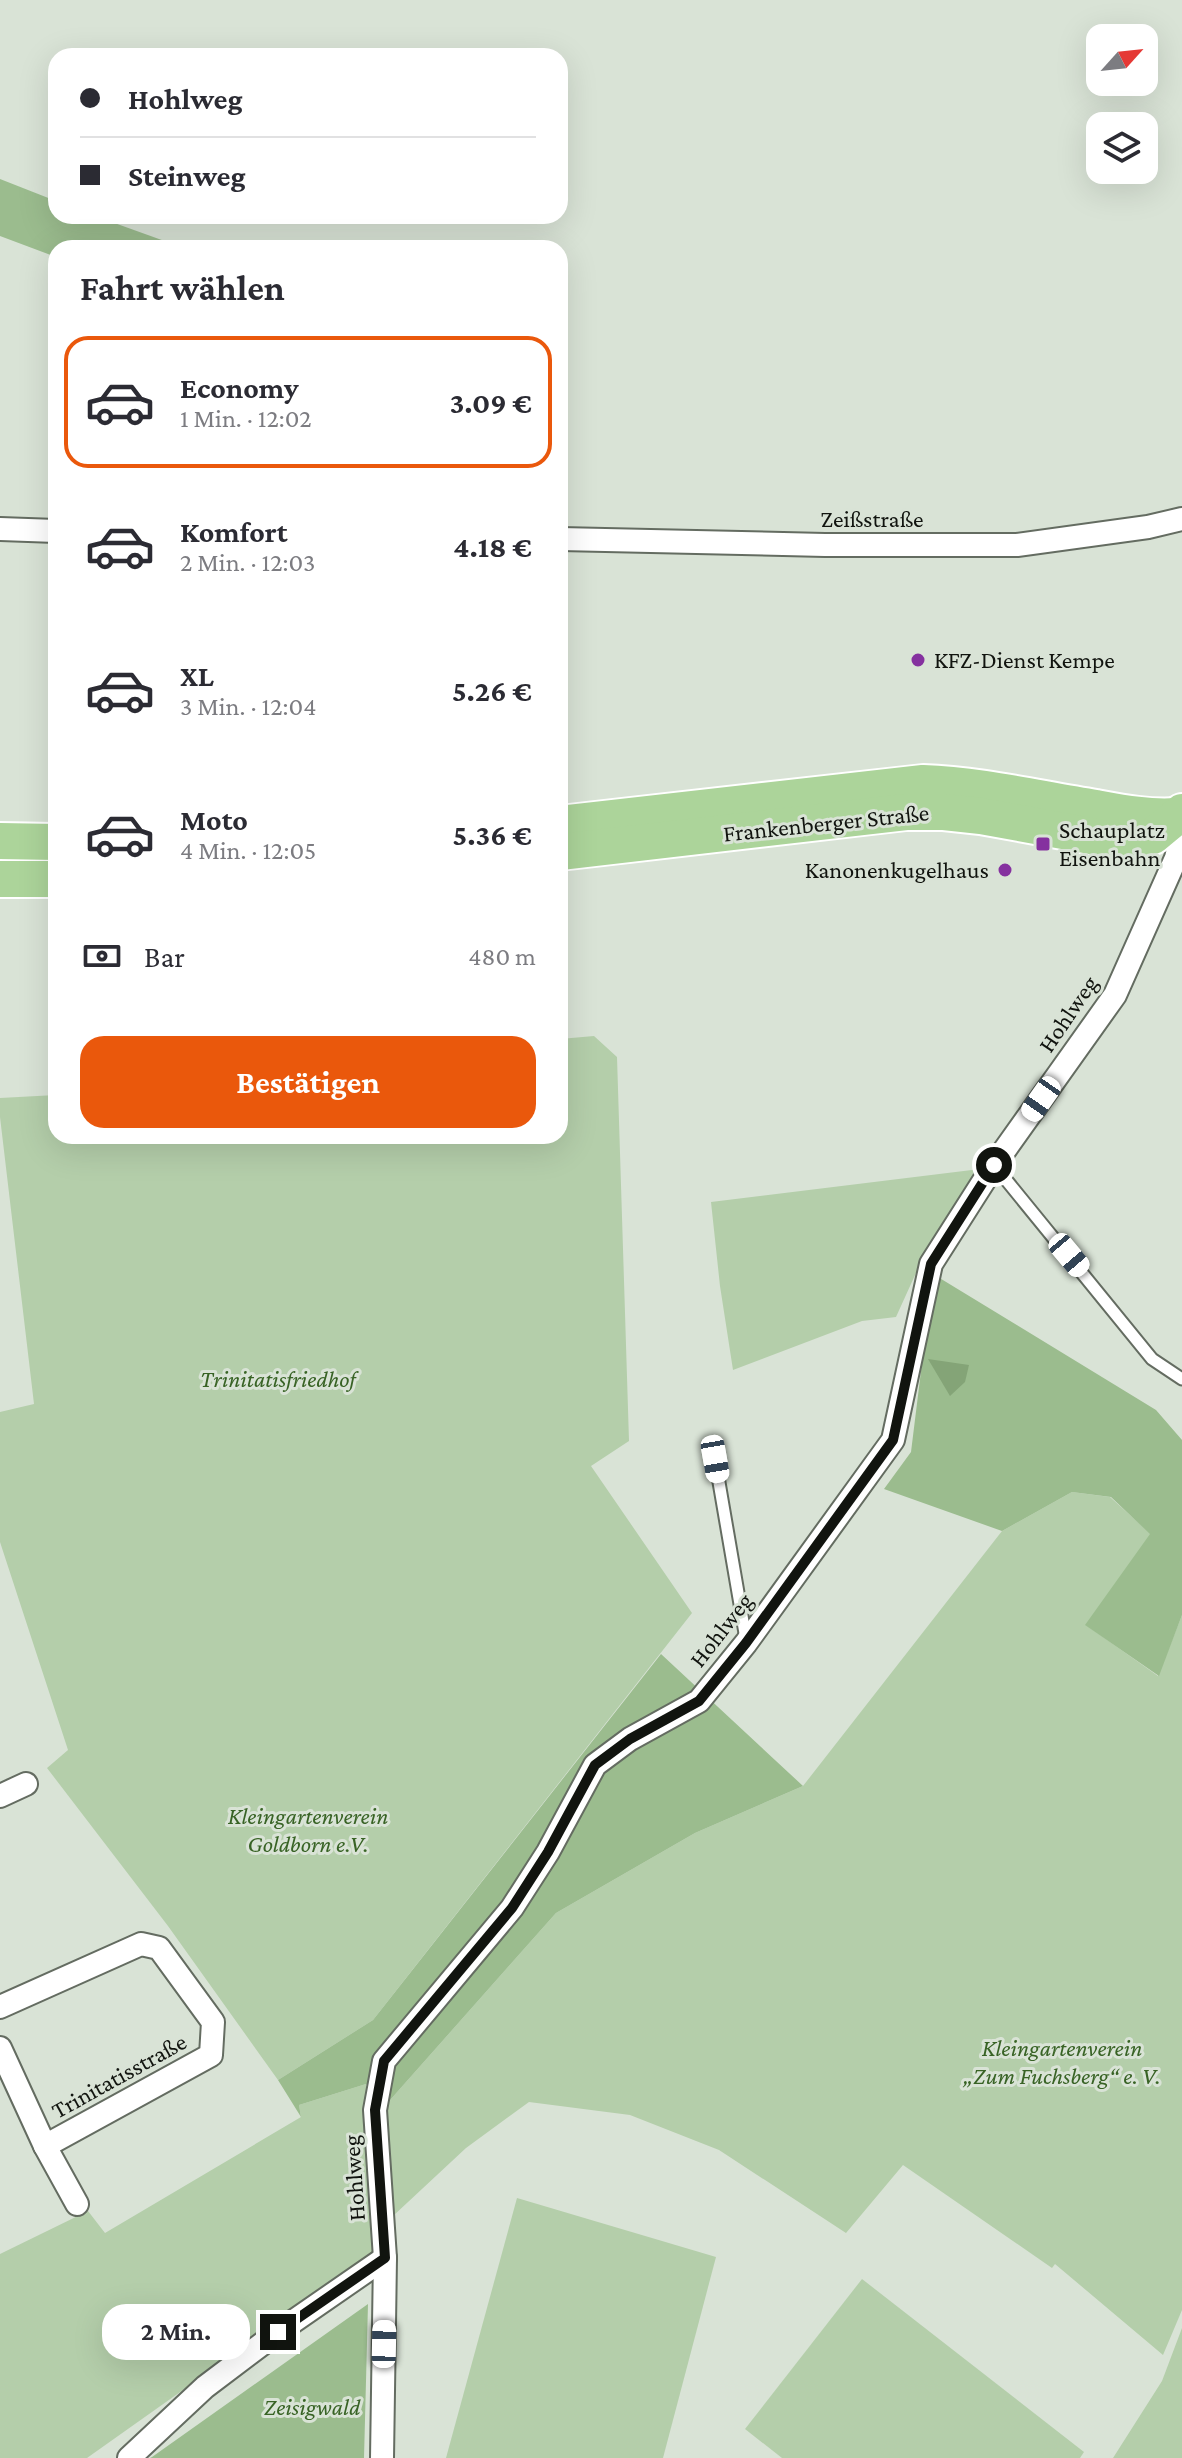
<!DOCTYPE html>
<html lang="de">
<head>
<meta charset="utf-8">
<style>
  :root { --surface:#fff; --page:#f7f7f7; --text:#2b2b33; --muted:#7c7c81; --line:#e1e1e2; --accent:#ea580c }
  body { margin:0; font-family:"Crimson Pro",serif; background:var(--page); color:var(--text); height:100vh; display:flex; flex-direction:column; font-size:30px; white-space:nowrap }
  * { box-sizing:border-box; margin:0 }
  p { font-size:26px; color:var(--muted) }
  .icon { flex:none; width:44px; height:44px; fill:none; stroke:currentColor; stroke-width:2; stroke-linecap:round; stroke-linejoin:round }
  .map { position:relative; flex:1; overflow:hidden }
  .drawer { position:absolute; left:48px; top:240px; width:520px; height:904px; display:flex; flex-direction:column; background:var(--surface); border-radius:24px; box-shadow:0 8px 32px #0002 }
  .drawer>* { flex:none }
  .top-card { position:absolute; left:48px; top:48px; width:520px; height:176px; border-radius:24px; box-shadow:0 8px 32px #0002; display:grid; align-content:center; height:176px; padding:0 32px; background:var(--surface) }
  .needle { width:52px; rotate:63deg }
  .buttons { position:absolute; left:1086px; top:24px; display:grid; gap:16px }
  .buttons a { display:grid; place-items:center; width:72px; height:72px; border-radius:16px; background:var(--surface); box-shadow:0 8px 32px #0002; font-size:40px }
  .end { position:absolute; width:36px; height:36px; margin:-18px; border:10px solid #11140f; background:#fff; box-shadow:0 0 0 4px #fff }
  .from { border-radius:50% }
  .bubble { position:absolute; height:56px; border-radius:24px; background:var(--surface); box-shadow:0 8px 32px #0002; font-size:26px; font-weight:700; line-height:56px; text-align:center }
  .car { position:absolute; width:24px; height:48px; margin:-24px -12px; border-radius:10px; box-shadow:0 0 6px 2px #0007; background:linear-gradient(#fff 24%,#345 0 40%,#fff 0 76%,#345 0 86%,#fff 0) }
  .top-card b { display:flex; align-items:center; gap:28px; height:76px; font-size:30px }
  .top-card b+b { border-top:2px solid var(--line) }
  .top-card i { width:20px; height:20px; background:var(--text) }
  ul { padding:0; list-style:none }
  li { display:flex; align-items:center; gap:24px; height:132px; margin:0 16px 12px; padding:0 16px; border:4px solid transparent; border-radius:24px }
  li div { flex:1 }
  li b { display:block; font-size:30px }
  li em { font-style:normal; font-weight:700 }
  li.on { border-color:var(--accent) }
  li>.icon { width:72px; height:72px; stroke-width:1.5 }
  h2 { padding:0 32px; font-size:36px; line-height:96px }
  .pay { display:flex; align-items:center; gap:20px; height:88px; padding:0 32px; font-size:30px }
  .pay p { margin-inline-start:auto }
  .primary-button { display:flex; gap:16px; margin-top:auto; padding:16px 32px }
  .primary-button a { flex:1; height:92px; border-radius:24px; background:var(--accent); color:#fff; font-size:32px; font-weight:700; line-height:92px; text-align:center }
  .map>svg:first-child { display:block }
</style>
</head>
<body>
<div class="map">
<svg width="1182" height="2458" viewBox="0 0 1182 2458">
  <rect width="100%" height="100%" fill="#d9e3d6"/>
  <g fill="#b4ceaa">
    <polygon points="594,1036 617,1057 629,1441 591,1466 692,1613 373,2020 278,2080 168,1926 47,1768 68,1750 0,1542 0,1412 34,1404 0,1117 0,1098 56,1095 56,1136 560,1136 560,1039"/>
    <polygon points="980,1169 930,1242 896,1317 862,1321 733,1370 720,1286 711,1202"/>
    <polygon points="1072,1492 1110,1497 1151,1534 1086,1625 1158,1676 1182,1615 1182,2310 1163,2355 1055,2264 1052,2268 903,2165 846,2233 719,2150 630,2115 529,2102 466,2148 393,2216 383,2108 556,1913 695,1833 803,1786 1002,1531"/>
    <polygon points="366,2084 378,2252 87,2458 0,2458 0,2254 88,2211 105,2233 301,2117 299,2105"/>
    <polygon points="517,2198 716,2257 663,2458 446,2458"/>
    <polygon points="862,2279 1084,2452 1080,2458 782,2458 745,2429"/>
    <polygon points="1182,2328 1182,2458 1113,2458 1162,2381"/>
  </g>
  <g fill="#9bbc8e">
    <polygon points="0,179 56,201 56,216 95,216 184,248 56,248 56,257 0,236"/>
    <polygon points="933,1274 1156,1410 1182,1440 1182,1615 1159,1676 1085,1625 1150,1534 1111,1497 1072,1492 1002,1531 884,1489 911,1452"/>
    <polygon points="661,1654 803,1786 695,1833 556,1913 383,2108 366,2084 299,2105 301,2117 278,2080 373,2020"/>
    <polygon points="368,2304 364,2458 150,2458 152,2457"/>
  </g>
  <polygon fill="#84a477" points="928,1359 969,1365 965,1382 950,1396"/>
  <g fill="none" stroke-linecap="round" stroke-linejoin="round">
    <g stroke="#646c61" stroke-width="15">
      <g id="service">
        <polyline points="994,1165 1152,1359 1182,1379"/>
        <polyline points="715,1459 746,1639"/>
      </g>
    </g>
    <g stroke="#646c61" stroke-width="26">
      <g id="minor">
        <polyline points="0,529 56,531"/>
        <polyline points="560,539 825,545 1017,545 1148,527 1182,519"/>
        <polyline points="0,1796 26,1784"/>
        <polyline points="0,2007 141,1944 159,1948 213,2022 211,2055 45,2146"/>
        <polyline points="0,2048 45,2146 77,2204"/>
        <polyline points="129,2458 205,2387 278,2332 385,2258"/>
        <polyline points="382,2458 385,2258 375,2110 384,2061 512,1908 548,1852 595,1765 630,1739 699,1701 746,1643 893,1440 931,1264 994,1165 1115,995 1176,858 1180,841 1177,816"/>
      </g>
    </g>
    <g stroke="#fff" stroke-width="40">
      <g id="primary">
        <path d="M560,824L923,783C982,785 1038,799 1096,808C1123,813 1149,818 1177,816"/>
        <polyline points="0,841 56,842"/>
        <polyline points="560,852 906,812 944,812 981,816 1129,843 1153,836 1182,812"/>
        <polyline points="0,879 56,879"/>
      </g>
    </g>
    <use href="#service" stroke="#fff" stroke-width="11"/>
    <use href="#minor" stroke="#fff" stroke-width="22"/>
    <use href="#primary" stroke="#acd49a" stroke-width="36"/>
  </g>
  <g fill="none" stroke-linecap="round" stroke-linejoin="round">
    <polyline stroke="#11140f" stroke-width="10" points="278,2332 385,2258 375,2110 384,2061 512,1908 548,1852 595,1765 630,1739 699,1701 746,1643 893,1440 931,1264 994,1165"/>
  </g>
  <g fill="#85319f" stroke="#d9e3d6" stroke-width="3">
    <circle cx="918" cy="660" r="8"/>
    <rect x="1035" y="836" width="16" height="16" rx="4"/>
    <circle cx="1005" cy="870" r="8"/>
  </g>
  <g text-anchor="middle" stroke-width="6" stroke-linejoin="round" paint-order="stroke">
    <g font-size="24" fill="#11140f" stroke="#d9e3d6">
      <text x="872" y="527">Zeißstraße</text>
      <text transform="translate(826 823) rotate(-6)" y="8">Frankenberger Straße</text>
      <text transform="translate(1068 1014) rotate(-56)" y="8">Hohlweg</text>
      <text transform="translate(721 1630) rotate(-52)" y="8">Hohlweg</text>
      <text transform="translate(119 2076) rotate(-29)" y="8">Trinitatisstraße</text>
      <text transform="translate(354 2178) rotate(-94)" y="8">Hohlweg</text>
    </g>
    <g font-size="24" fill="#11140f" stroke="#d9e3d6" text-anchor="start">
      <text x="934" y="668">KFZ-Dienst Kempe</text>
      <text x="1059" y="838">Schauplatz<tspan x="1059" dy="28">Eisenbahn</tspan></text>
      <text x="989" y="878" text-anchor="end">Kanonenkugelhaus</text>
    </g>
    <g font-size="24" font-style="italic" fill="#386325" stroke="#d9e3d6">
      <text x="278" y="1387">Trinitatisfriedhof</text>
      <text x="308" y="1824">Kleingartenverein<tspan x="308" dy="28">Goldborn e.V.</tspan></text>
      <text x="1062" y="2056">Kleingartenverein<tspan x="1062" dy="28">„Zum Fuchsberg“ e. V.</tspan></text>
      <text x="312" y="2415">Zeisigwald</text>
    </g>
  </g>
</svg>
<div class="buttons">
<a><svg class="needle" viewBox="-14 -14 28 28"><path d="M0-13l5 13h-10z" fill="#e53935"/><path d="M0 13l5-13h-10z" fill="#7c7c81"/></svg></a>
<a><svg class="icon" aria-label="layers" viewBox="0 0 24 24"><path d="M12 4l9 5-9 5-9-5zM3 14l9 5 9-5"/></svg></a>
</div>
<i class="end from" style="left:994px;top:1165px"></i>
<i class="end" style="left:278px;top:2332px"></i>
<div class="bubble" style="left:102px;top:2304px;width:148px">2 Min.</div>
<i class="car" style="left:1041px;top:1099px;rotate:215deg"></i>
<i class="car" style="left:1069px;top:1255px;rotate:140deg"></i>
<i class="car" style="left:715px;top:1459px;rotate:170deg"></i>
<i class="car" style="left:384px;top:2344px;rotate:1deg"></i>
<div class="top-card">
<b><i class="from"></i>Hohlweg</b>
<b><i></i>Steinweg</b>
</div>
<section class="drawer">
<h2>Fahrt wählen</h2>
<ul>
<li class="on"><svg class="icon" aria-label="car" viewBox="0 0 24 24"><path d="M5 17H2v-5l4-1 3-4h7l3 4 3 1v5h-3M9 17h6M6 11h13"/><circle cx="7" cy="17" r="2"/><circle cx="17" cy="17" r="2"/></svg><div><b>Economy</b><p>1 Min. · 12:02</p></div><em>3.09 €</em></li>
<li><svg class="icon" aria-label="car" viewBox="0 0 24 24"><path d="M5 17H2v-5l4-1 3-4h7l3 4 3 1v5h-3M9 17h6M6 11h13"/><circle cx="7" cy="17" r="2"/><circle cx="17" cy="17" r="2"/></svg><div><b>Komfort</b><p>2 Min. · 12:03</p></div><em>4.18 €</em></li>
<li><svg class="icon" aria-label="car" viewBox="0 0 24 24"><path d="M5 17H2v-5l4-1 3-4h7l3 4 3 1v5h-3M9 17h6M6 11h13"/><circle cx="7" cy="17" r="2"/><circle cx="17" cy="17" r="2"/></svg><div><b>XL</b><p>3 Min. · 12:04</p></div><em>5.26 €</em></li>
<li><svg class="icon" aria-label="car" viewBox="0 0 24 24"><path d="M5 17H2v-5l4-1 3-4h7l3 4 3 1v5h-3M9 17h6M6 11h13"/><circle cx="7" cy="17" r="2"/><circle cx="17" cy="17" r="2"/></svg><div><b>Moto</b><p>4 Min. · 12:05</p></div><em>5.36 €</em></li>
</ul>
<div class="pay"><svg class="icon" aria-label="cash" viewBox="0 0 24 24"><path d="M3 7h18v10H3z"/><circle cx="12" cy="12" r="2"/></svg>Bar<p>480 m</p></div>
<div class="primary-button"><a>Bestätigen</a></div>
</section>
</div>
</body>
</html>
